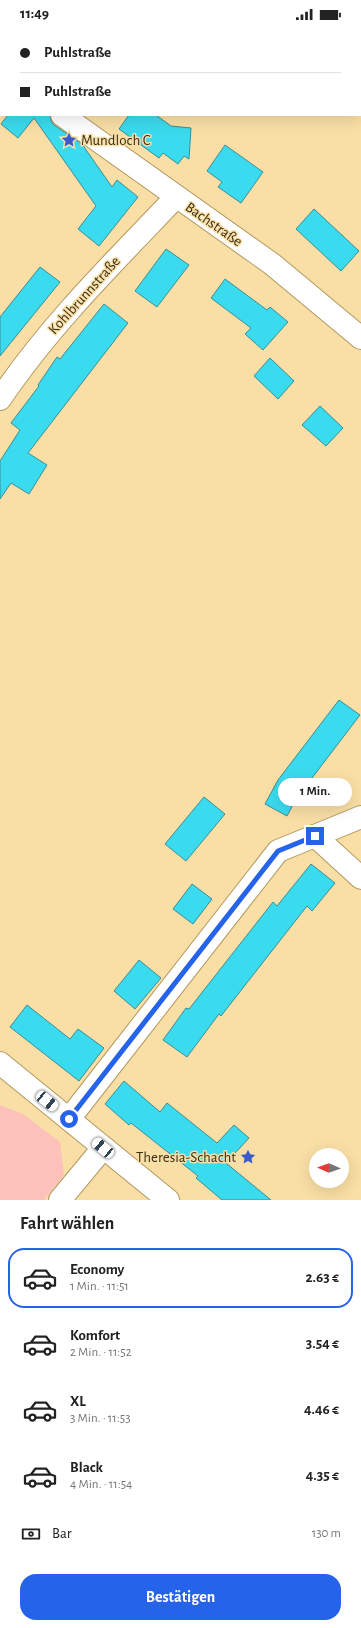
<!DOCTYPE html>
<html lang="de">
<head>
<meta charset="utf-8">
<style>
  :root { --surface:#fff; --page:#f2f2f2; --text:#222; --muted:#767676; --line:#e0e0e0; --accent:#2563eb }
  body { margin:0; font-family:"Alegreya Sans",sans-serif; background:var(--page); color:var(--text); height:100vh; display:flex; flex-direction:column; font-size:15px; white-space:nowrap }
  * { box-sizing:border-box; margin:0 }
  p { font-size:13px; color:var(--muted) }
  .icon { flex:none; width:22px; height:22px; fill:none; stroke:currentColor; stroke-width:2; stroke-linecap:round; stroke-linejoin:round }
  .map { position:relative; height:1172px; overflow:hidden }
  .panel { display:flex; flex-direction:column; background:var(--surface); flex:1 }
  .panel>* { flex:none }
  .top-card { position:absolute; left:0px; top:0px; width:361px; height:88px; box-shadow:0 4px 16px #0002; display:grid; align-content:center; height:88px; padding:0 20px; background:var(--surface) }
  .needle { width:26px; rotate:272deg }
  .buttons { position:absolute; left:309px; top:1120px; display:grid; gap:8px }
  .buttons a { display:grid; place-items:center; width:40px; height:40px; border-radius:50%; background:var(--surface); box-shadow:0 4px 16px #0002; font-size:20px }
  .end { position:absolute; width:18px; height:18px; margin:-9px; border:5px solid #2563eb; background:#fff; box-shadow:0 0 0 2px #fff }
  .from { border-radius:50% }
  .bubble { position:absolute; height:28px; border-radius:14px; background:var(--surface); box-shadow:0 4px 16px #0002; font-size:13px; font-weight:700; line-height:28px; text-align:center }
  .car { position:absolute; width:12px; height:24px; margin:-12px -6px; border-radius:5px; box-shadow:0 0 3px 1px #0007; background:linear-gradient(#fff 24%,#345 0 40%,#fff 0 76%,#345 0 86%,#fff 0) }
  .top-card b { display:flex; align-items:center; gap:14px; height:38px; font-size:15px }
  .top-card b+b { border-top:1px solid var(--line) }
  .top-card i { width:10px; height:10px; background:var(--text) }
  ul { padding:0; list-style:none }
  li { display:flex; align-items:center; gap:12px; height:60px; margin:0 8px 6px; padding:0 12px; border:2px solid transparent; border-radius:16px }
  li div { flex:1 }
  li b { display:block; font-size:15px }
  li em { font-style:normal; font-weight:700 }
  li.active { border-color:var(--accent) }
  li>.icon { width:36px; height:36px; stroke-width:1.5 }
  h2 { padding:0 20px; font-size:18px; line-height:48px }
  .pay { display:flex; align-items:center; gap:10px; height:44px; padding:0 20px; font-size:15px }
  .pay p { margin-inline-start:auto }
  .cta { display:flex; gap:8px; margin-top:auto; padding:8px 20px }
  .cta a { flex:1; height:46px; border-radius:16px; background:var(--accent); color:#fff; font-size:16px; font-weight:700; line-height:46px; text-align:center }
  .status { display:flex; justify-content:space-between; align-items:center; height:28px; padding:0 20px; background:var(--surface); direction:ltr }
  .status svg { height:11px; fill:currentColor }
  .map>svg:first-child { display:block }
</style>
</head>
<body>
<div class="status"><b>11:49</b><svg viewBox="0 0 49 12"><path d="M0 12V9h3v3zM5 12V6h3v6zM10 12V3h3v9zM15 12V0h3v12zM26 1h20v11H26zM47 4h2v5h-2z"/></svg></div>
<div class="map">
<svg width="361" height="1172" viewBox="0 0 361 1172">
  <rect width="100%" height="100%" fill="#f9dfa5"/>
  <g fill="#fcc2ba">
    <polygon points="259,0 361,0 361,60 360,1"/>
    <polygon points="0,1077 23,1086 60,1114 64,1147 44,1172 0,1172"/>
  </g>
  <g fill="#3adbee" stroke="#3b8d98">
    <polygon points="8,87 50,87 51,93 54,97 82,116 112,159 117,152 138,169 99,218 78,201 96,178 34,90 18,110 1,96"/>
    <polygon points="129,87 156,87 171,98 191,100 189,131 184,128 178,136 163,125 159,130 119,101"/>
    <polygon points="225,117 263,144 241,175 218,159 222,154 207,143"/>
    <polygon points="314,181 359,223 341,243 296,201"/>
    <polygon points="166,221 189,237 157,279 135,263"/>
    <polygon points="40,239 60,254 0,328 0,289"/>
    <polygon points="225,251 267,282 270,279 288,294 263,322 245,306 251,300 211,270"/>
    <polygon points="104,276 128,295 28,425 47,437 29,466 11,455 0,471 0,433 20,402 11,395 39,358 38,357 57,329 60,331"/>
    <polygon points="270,330 294,353 278,371 254,348"/>
    <polygon points="320,378 343,400 326,418 302,397"/>
    <polygon points="339,672 360,687 296,771 287,788 265,776 278,752"/>
    <polygon points="204,769 225,786 186,833 165,816"/>
    <polygon points="311,836 335,855 312,883 307,878 221,988 219,986 187,1029 163,1012 186,980 189,981 273,874 277,878"/>
    <polygon points="192,856 212,871 193,896 173,881"/>
    <polygon points="139,932 161,950 135,981 114,963"/>
    <polygon points="27,977 70,1011 78,1001 104,1020 79,1053 10,999"/>
    <polygon points="124,1053 160,1084 167,1075 217,1115 234,1097 249,1110 226,1135 271,1172 222,1172 196,1150 198,1148 131,1095 129,1097 105,1076"/>
  </g>
  <g fill="none" stroke-linecap="round" stroke-linejoin="round">
    <g stroke="#b1985f" stroke-width="24">
      <g id="street">
        <polyline points="0,43 1,43"/>
        <polyline points="62,87 272,236 361,310"/>
        <path d="M0,371C50,297 114,234 176,169"/>
        <polyline points="315,808 361,850"/>
        <polyline points="0,1035 168,1172"/>
        <polyline points="69,1091 278,823 361,789"/>
        <polyline points="60,1172 103,1120"/>
      </g>
    </g>
    <use href="#street" stroke="#fff" stroke-width="22"/>
  </g>
  <g fill="none" stroke-linecap="round" stroke-linejoin="round">
    <polyline stroke="#2563eb" stroke-width="5" points="69,1091 278,823 315,808"/>
  </g>
  <defs>
    <g id="sight-bare" transform="scale(1.2)"><path d="M0-6L1.8-2.2L6-1.7L2.9 1.2L3.7 5.4L0 3.3L-3.7 5.4L-2.9 1.2L-6-1.7L-1.8-2.2Z" fill="#395bcc" stroke="#f9dfa5" stroke-width="2.5" paint-order="stroke"/></g>
  </defs>
  <g fill-rule="evenodd">
    <use href="#sight-bare" x="69" y="112"/>
    <use href="#sight-bare" x="248" y="1129"/>
  </g>
  <g text-anchor="middle" stroke-width="3" stroke-linejoin="round" paint-order="stroke">
    <g font-size="15" fill="#382e17" stroke="#f9dfa5" text-anchor="start">
      <text x="81" y="117">Mundloch C</text>
      <text x="236" y="1134" text-anchor="end">Theresia-Schacht</text>
    </g>
    <g font-size="15" fill="#382e17" stroke="#f9dfa5">
      <text transform="translate(214 196) rotate(35)" y="5">Bachstraße</text>
      <text transform="translate(84 267) rotate(-48)" y="5">Kohlbrunnstraße</text>
    </g>
  </g>
</svg>
<div class="buttons">
<a><svg class="needle" viewBox="-14 -14 28 28"><path d="M0-13l5 13h-10z" fill="#e53935"/><path d="M0 13l5-13h-10z" fill="#767676"/></svg></a>
</div>
<i class="end from" style="left:69px;top:1091px"></i>
<i class="end" style="left:315px;top:808px"></i>
<div class="bubble" style="left:278px;top:750px;width:74px">1 Min.</div>
<i class="car" style="left:47px;top:1073px;rotate:129deg"></i>
<i class="car" style="left:103px;top:1120px;rotate:310deg"></i>
<div class="top-card">
<b><i class="from"></i>Puhlstraße</b>
<b><i></i>Puhlstraße</b>
</div>
</div>
<section class="panel">
<h2>Fahrt wählen</h2>
<ul>
<li class="active"><svg class="icon" aria-label="car" viewBox="0 0 24 24"><path d="M5 17H2v-5l4-1 3-4h7l3 4 3 1v5h-3M9 17h6M6 11h13"/><circle cx="7" cy="17" r="2"/><circle cx="17" cy="17" r="2"/></svg><div><b>Economy</b><p>1 Min. · 11:51</p></div><em>2.63 €</em></li>
<li><svg class="icon" aria-label="car" viewBox="0 0 24 24"><path d="M5 17H2v-5l4-1 3-4h7l3 4 3 1v5h-3M9 17h6M6 11h13"/><circle cx="7" cy="17" r="2"/><circle cx="17" cy="17" r="2"/></svg><div><b>Komfort</b><p>2 Min. · 11:52</p></div><em>3.54 €</em></li>
<li><svg class="icon" aria-label="car" viewBox="0 0 24 24"><path d="M5 17H2v-5l4-1 3-4h7l3 4 3 1v5h-3M9 17h6M6 11h13"/><circle cx="7" cy="17" r="2"/><circle cx="17" cy="17" r="2"/></svg><div><b>XL</b><p>3 Min. · 11:53</p></div><em>4.46 €</em></li>
<li><svg class="icon" aria-label="car" viewBox="0 0 24 24"><path d="M5 17H2v-5l4-1 3-4h7l3 4 3 1v5h-3M9 17h6M6 11h13"/><circle cx="7" cy="17" r="2"/><circle cx="17" cy="17" r="2"/></svg><div><b>Black</b><p>4 Min. · 11:54</p></div><em>4.35 €</em></li>
</ul>
<div class="pay"><svg class="icon" aria-label="cash" viewBox="0 0 24 24"><path d="M3 7h18v10H3z"/><circle cx="12" cy="12" r="2"/></svg>Bar<p>130 m</p></div>
<div class="cta"><a>Bestätigen</a></div>
</section>
</body>
</html>
